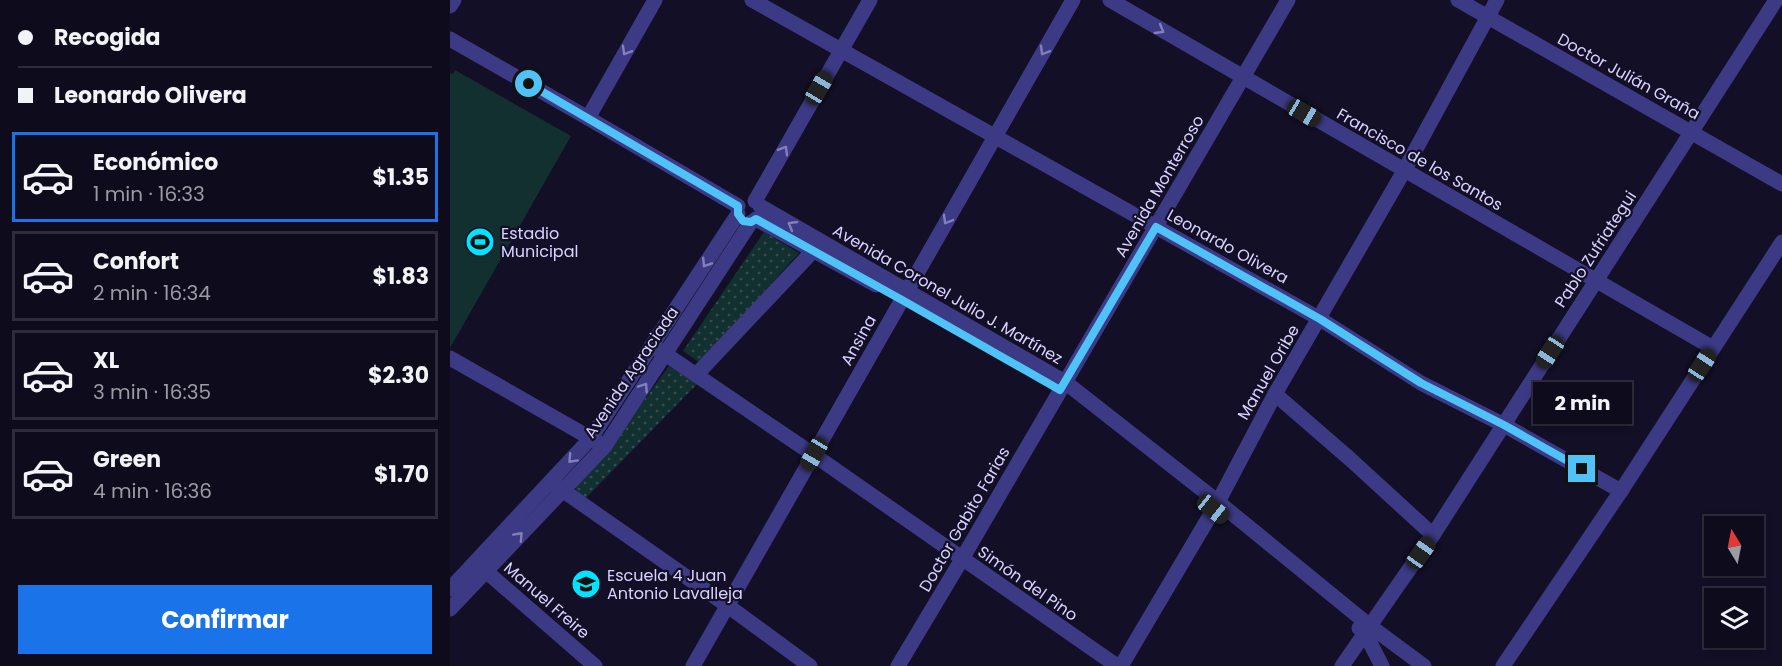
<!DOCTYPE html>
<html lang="es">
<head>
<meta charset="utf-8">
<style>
  :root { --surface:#0e0b1c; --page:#171425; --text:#f1f3f6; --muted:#9b9ba3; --line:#2e2b3b; --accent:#1a73e8 }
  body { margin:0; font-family:Poppins,sans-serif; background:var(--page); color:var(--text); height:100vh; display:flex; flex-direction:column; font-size:22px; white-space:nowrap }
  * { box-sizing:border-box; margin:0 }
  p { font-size:20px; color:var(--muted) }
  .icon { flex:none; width:33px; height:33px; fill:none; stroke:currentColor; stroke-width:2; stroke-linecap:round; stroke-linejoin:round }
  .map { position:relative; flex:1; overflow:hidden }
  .panel { display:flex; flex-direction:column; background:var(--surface); width:450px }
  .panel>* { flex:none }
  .banner { display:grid; align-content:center; height:132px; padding:0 18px; background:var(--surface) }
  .needle { width:39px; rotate:350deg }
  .tools { position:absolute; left:1254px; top:516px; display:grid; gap:12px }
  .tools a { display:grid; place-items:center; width:60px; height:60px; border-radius:0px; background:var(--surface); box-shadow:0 3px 9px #0003,0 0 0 2px var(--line); font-size:30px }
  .end { position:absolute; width:27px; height:27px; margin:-14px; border:8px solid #4fc3f7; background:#111; box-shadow:0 0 0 3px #111 }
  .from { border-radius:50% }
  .bubble { position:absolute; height:42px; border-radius:0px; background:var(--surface); box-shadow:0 3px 9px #0003,0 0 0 2px var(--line); font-size:20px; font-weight:700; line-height:42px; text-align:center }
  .car { position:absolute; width:18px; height:36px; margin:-18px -9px; border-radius:8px; box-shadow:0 0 4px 2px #0007; background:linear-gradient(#222 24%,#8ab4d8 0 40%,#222 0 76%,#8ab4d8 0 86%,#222 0) }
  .banner b { display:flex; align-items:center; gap:21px; height:57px; font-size:22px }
  .banner b+b { border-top:2px solid var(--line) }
  .banner i { width:15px; height:15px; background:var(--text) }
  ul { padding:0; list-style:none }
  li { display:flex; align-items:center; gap:18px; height:90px; margin:0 12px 9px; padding:0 6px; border:3px solid var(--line); border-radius:0px }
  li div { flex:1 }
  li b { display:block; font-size:22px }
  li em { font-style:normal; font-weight:700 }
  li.selected { border-color:var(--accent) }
  li>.icon { width:54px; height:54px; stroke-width:1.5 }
  .primary-button { display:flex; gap:12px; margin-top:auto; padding:12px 18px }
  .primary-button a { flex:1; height:69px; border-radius:0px; background:var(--accent); color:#fff; font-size:24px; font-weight:700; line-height:69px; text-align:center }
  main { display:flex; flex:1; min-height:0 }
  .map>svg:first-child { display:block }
</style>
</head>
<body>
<main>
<section class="panel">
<div class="banner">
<b><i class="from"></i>Recogida</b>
<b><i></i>Leonardo Olivera</b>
</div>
<ul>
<li class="selected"><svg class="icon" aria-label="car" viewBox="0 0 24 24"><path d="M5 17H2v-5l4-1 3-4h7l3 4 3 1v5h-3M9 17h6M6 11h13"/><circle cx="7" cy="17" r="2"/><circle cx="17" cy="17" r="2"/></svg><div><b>Económico</b><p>1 min · 16:33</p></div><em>$1.35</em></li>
<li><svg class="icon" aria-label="car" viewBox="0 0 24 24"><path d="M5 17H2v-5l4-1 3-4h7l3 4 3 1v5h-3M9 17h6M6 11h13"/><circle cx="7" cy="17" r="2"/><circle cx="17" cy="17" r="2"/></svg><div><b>Confort</b><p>2 min · 16:34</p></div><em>$1.83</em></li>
<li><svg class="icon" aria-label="car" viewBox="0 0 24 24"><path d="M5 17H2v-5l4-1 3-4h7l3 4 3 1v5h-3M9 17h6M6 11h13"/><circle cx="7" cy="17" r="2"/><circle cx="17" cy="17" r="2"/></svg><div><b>XL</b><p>3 min · 16:35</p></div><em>$2.30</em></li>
<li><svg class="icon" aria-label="car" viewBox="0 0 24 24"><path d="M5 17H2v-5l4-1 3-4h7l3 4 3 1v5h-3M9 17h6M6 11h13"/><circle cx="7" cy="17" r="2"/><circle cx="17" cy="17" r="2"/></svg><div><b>Green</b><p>4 min · 16:36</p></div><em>$1.70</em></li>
</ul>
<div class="primary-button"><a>Confirmar</a></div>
</section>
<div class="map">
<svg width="1332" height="666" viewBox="0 0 1332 666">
  <defs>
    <pattern id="grass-dots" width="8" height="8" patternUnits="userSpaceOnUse" patternTransform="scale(1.5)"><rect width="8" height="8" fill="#12302f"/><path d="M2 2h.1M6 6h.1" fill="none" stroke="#344d4e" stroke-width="1.8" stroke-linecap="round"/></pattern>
  </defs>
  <rect width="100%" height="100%" fill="#130f26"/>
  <g fill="url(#grass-dots)">
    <polygon points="314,232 349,253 250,363 233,351"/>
    <polygon points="219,366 247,384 134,500 125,492 126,487 155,454"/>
  </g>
  <polygon fill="#12302f" points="5,70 121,136 0,348 0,73 3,74"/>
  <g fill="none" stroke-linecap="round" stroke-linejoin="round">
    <g stroke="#3d3a85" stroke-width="15">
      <polyline points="302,0 870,319 971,383 1054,425 1171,491"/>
      <polyline points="660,0 1263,348"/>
      <polyline points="1008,0 1332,184"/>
      <polyline points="0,6 4,0"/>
      <polyline points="0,39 138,118 288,206"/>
      <polyline points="138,118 205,0"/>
      <polyline points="305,201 420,0"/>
      <polyline points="310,206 615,382 768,502 920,626 974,666"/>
      <polyline points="306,219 426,285"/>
      <polyline points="202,345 364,455 667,666"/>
      <polyline points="0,358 149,443"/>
      <polyline points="246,375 363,251"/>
      <polyline points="825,394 900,459 983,535"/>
      <polyline points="105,485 278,606 360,666"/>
      <polyline points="30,566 145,666"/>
      <polyline points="0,589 141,438 288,214"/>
      <polyline points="0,609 155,446 301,222"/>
      <polyline points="909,628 915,633 932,666"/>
      <polyline points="243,666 623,0"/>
      <polyline points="448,666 512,559 838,0"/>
      <polyline points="671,666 768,502 825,394 954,171 1047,0"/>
      <polyline points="892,666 983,535 1326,0"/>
      <polyline points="1053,666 1171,491 1332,242"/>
    </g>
  </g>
  <defs><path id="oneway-chevron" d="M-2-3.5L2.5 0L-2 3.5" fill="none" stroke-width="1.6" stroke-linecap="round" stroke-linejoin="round" transform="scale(1.5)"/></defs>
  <g stroke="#837fbc">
    <use href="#oneway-chevron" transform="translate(710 30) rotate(30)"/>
    <use href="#oneway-chevron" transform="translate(176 51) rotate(120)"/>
    <use href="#oneway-chevron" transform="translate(594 51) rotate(120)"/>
    <use href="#oneway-chevron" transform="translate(334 150) rotate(-60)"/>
    <use href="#oneway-chevron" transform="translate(497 220) rotate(120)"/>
    <use href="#oneway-chevron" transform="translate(342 225) rotate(-150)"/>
    <use href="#oneway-chevron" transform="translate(256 263) rotate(123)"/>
    <use href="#oneway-chevron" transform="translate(194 387) rotate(-56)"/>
    <use href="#oneway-chevron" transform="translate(122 459) rotate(133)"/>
    <use href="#oneway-chevron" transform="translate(69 536) rotate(-47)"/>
  </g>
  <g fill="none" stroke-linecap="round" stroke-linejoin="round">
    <polyline stroke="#4fc3f7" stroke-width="8" points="79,84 288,206 288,214 293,221 301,222 306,219 452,300 610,390 706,227 870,319 971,383 1054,425 1132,469"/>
  </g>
  <defs>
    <g id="stadium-disc" transform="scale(1.5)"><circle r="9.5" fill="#00e5ff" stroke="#130f26"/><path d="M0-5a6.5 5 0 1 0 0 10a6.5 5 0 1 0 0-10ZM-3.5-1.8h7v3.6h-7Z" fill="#111"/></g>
    <g id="school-disc" transform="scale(1.5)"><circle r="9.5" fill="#00e5ff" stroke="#130f26"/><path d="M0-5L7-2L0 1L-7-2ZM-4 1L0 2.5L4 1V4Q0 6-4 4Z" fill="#111"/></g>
  </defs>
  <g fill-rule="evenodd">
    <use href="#stadium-disc" x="30" y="242"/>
    <use href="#school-disc" x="136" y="584"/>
  </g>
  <g text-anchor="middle" stroke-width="4.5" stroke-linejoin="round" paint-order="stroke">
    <g font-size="16" fill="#d9d4ff" stroke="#130f26">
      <text transform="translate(1179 76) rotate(29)" y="6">Doctor Julián Graña</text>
      <text transform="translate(970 159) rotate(30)" y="6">Francisco de los Santos</text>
      <text transform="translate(709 186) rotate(-60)" y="6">Avenida Monterroso</text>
      <text transform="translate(778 246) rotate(29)" y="6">Leonardo Olivera</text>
      <text transform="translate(1145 249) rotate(-57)" y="6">Pablo Zufriategui</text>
      <text transform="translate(498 294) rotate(30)" y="6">Avenida Coronel Julio J. Martínez</text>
      <text transform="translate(408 340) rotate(-61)" y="6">Ansina</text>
      <text transform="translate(181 372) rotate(-56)" y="6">Avenida Agraciada</text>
      <text transform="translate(818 372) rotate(-60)" y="6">Manuel Oribe</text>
      <text transform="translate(514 519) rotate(-60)" y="6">Doctor Gabito Farias</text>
      <text transform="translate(578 583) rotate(35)" y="6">Simón del Pino</text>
      <text transform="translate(97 600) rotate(41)" y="6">Manuel Freire</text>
    </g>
    <g font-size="16" fill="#d9d4ff" stroke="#130f26" text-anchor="start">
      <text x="51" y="239">Estadio<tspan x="51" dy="18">Municipal</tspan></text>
      <text x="157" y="581">Escuela 4 Juan<tspan x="157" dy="18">Antonio Lavalleja</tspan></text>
    </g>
  </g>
</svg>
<div class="tools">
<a><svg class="needle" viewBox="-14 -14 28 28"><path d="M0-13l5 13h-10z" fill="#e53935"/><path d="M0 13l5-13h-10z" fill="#9b9ba3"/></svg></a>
<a><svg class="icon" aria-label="layers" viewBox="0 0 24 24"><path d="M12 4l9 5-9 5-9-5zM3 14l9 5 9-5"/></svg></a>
</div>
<i class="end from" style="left:79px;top:84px"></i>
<i class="end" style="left:1132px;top:469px"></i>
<div class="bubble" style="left:1083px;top:382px;width:99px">2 min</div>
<i class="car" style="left:369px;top:88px;rotate:30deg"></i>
<i class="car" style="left:854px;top:113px;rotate:120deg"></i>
<i class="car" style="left:1100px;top:352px;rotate:213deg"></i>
<i class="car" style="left:1252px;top:365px;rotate:33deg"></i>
<i class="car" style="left:364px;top:454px;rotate:210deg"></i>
<i class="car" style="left:763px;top:509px;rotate:129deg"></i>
<i class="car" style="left:971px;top:553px;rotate:35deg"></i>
</div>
</main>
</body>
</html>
